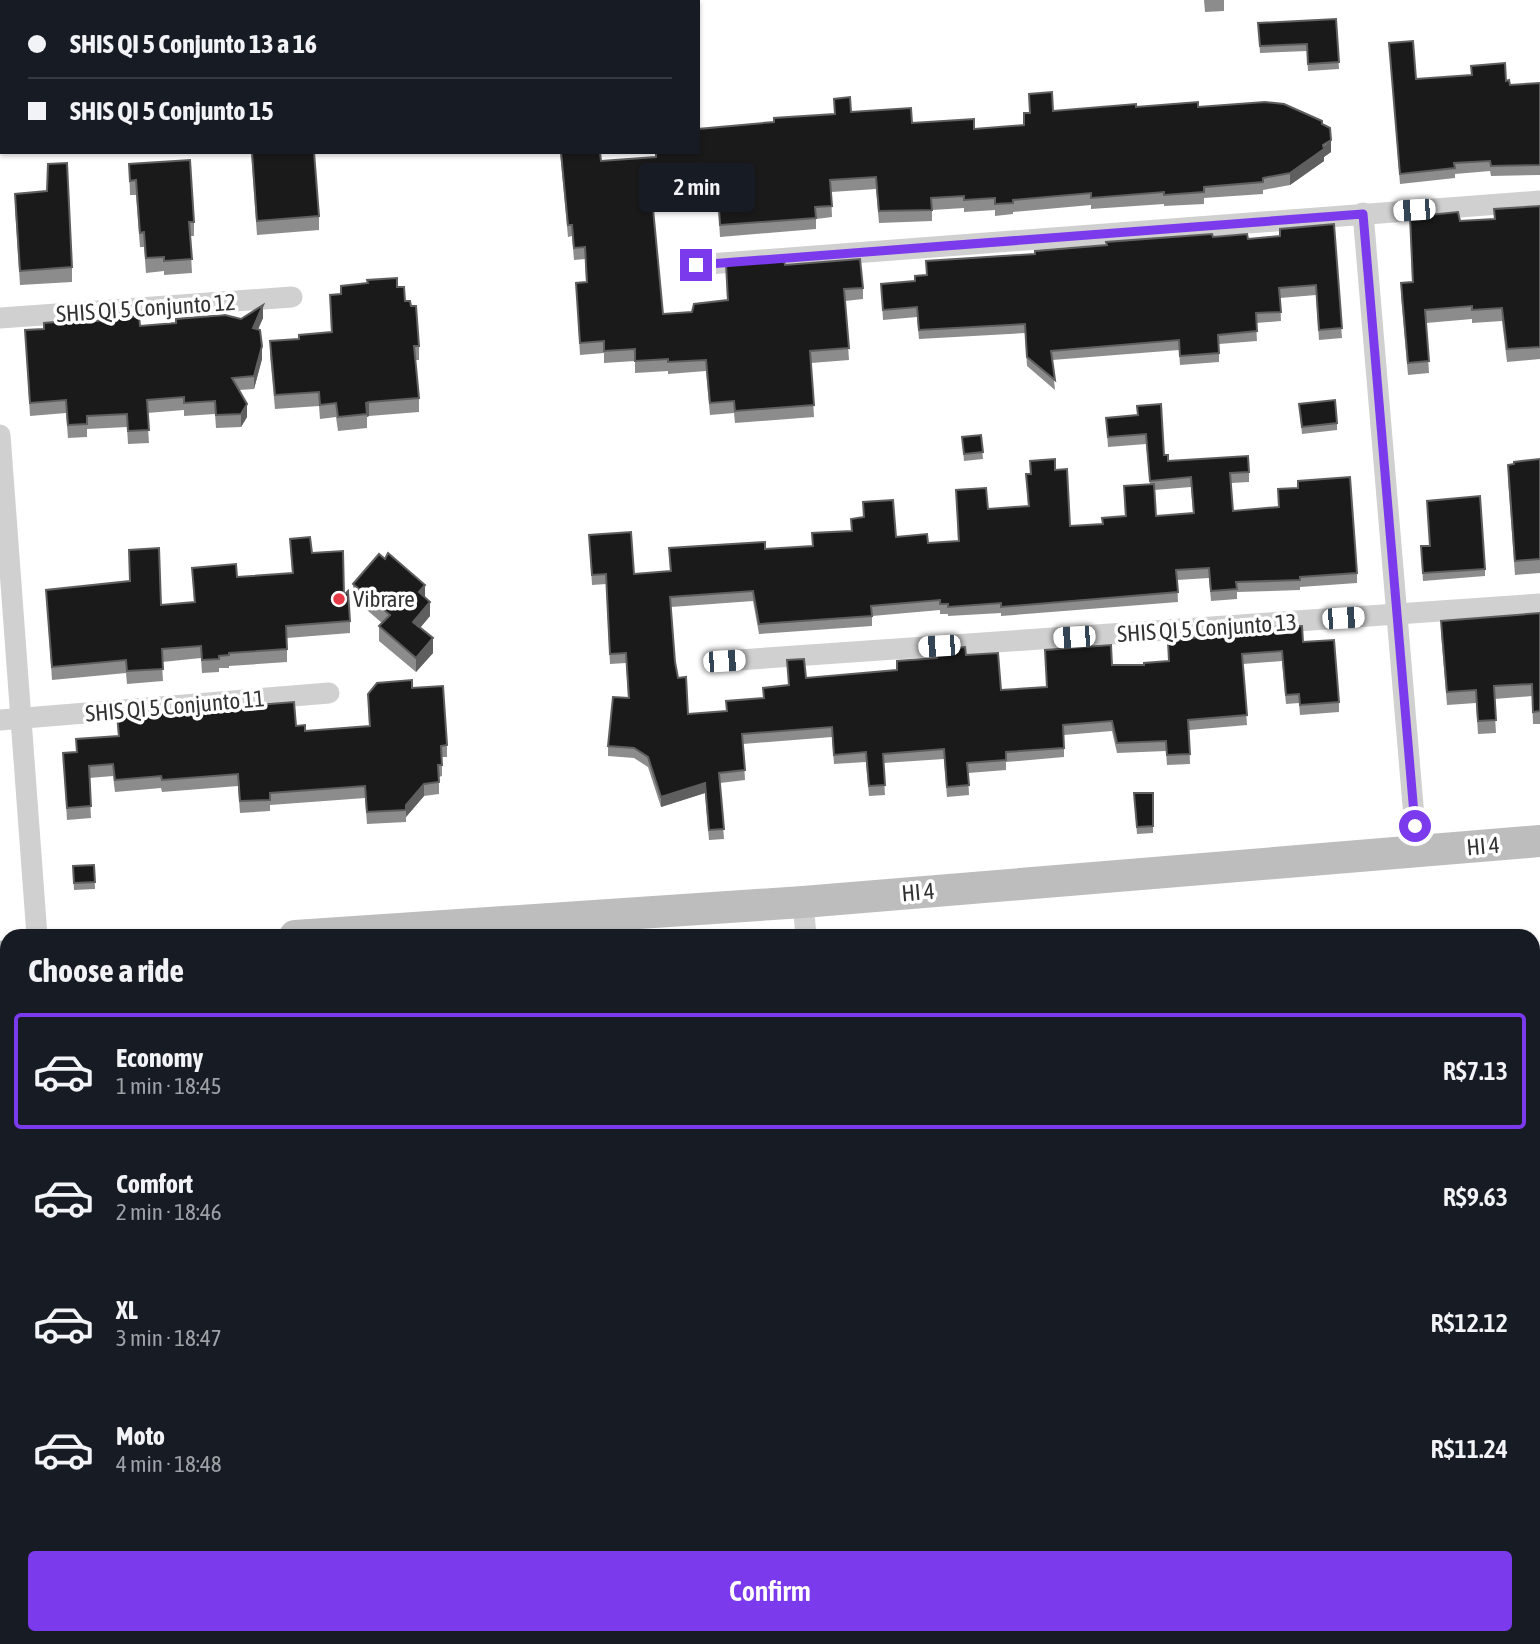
<!DOCTYPE html>
<html lang="en">
<head>
<meta charset="utf-8">
<style>
  :root { --surface:#171b24; --page:#20242c; --text:#f1f3f6; --muted:#9ea1a6; --line:#363941; --accent:#7c3aed }
  body { margin:0; font-family:"Asap Condensed",sans-serif; background:var(--page); color:var(--text); height:100vh; display:flex; flex-direction:column; font-size:26px; white-space:nowrap }
  * { box-sizing:border-box; margin:0 }
  p { font-size:23px; color:var(--muted) }
  .icon { flex:none; width:38px; height:38px; fill:none; stroke:currentColor; stroke-width:2; stroke-linecap:round; stroke-linejoin:round }
  .map { position:relative; flex:1; overflow:hidden }
  .drawer { position:absolute; left:0px; top:929px; width:1540px; height:716px; display:flex; flex-direction:column; background:var(--surface); border-radius:21px 21px 0 0; box-shadow:0 2px 5px #0004 }
  .drawer>* { flex:none }
  .banner { position:absolute; left:0px; top:0px; width:700px; height:154px; box-shadow:0 2px 5px #0004; display:grid; align-content:center; height:154px; padding:0 28px; background:var(--surface) }
  .end { position:absolute; width:32px; height:32px; margin:-16px; border:9px solid #7c3aed; background:#fff; box-shadow:0 0 0 4px #fff }
  .from { border-radius:50% }
  .bubble { position:absolute; height:49px; border-radius:7px; background:var(--surface); box-shadow:0 2px 5px #0004; font-size:23px; font-weight:600; line-height:49px; text-align:center }
  .car { position:absolute; width:21px; height:42px; margin:-21px -10px; border-radius:9px; box-shadow:0 0 5px 2px #0007; background:linear-gradient(#fff 24%,#345 0 40%,#fff 0 76%,#345 0 86%,#fff 0) }
  .banner b { display:flex; align-items:center; gap:24px; height:66px; font-size:26px }
  .banner b+b { border-top:2px solid var(--line) }
  .banner i { width:18px; height:18px; background:var(--text) }
  ul { padding:0; list-style:none }
  li { display:flex; align-items:center; gap:21px; height:116px; margin:0 14px 10px; padding:0 14px; border:4px solid transparent; border-radius:7px }
  li div { flex:1 }
  li b { display:block; font-size:26px }
  li em { font-style:normal; font-weight:600 }
  li.active { border-color:var(--accent) }
  li>.icon { width:63px; height:63px; stroke-width:1.5 }
  h2 { padding:0 28px; font-size:32px; line-height:84px }
  .button { display:flex; gap:14px; margin-top:auto; padding:14px 28px }
  .button a { flex:1; height:80px; border-radius:7px; background:var(--accent); color:#fff; font-size:28px; font-weight:600; line-height:80px; text-align:center }
  .map>svg:first-child { display:block }
</style>
</head>
<body>
<div class="map">
<svg width="1540" height="1644" viewBox="0 0 1540 1644">
  <rect width="100%" height="100%" fill="#fff"/>
  <g fill="none" stroke-linecap="round" stroke-linejoin="round">
    <g stroke="#d0d0d0" stroke-width="21">
      <polyline points="0,38 2,38"/>
      <polyline points="1363,213 1417,853"/>
      <polyline points="696,265 1540,201"/>
      <polyline points="0,318 292,297"/>
      <polyline points="0,435 37,936"/>
      <polyline points="724,661 1540,604"/>
      <polyline points="0,720 329,693"/>
      <polyline points="803,902 806,936"/>
      <polyline points="0,1569 7,1569"/>
    </g>
    <g stroke="#bdbdbd" stroke-width="32">
      <polyline points="295,936 803,902 1540,841"/>
      <polyline points="0,957 7,956"/>
    </g>
  </g>
  <g fill="#8c8c8c" fill-rule="evenodd">
    <rect x="548" y="0" width="20" height="2"/>
    <rect x="656" y="0" width="16" height="2"/>
    <polygon points="1204,0 1224,0 1224,11 1205,12"/>
    <polygon points="1336,19 1339,69 1308,71 1307,51 1260,53 1258,23"/>
    <polygon points="1389,43 1416,79 1471,75 1471,66 1506,81 1510,85 1540,83 1540,175 1491,176 1490,171 1455,174 1455,178 1400,184"/>
    <polygon points="1029,94 1053,111 1136,107 1198,107 1331,152 1324,157 1324,161 1290,185 1263,190 1263,194 1204,198 1204,204 1164,206 1164,204 1091,209 1091,205 1013,212 1013,214 995,216 995,210 964,212 964,208 932,210 932,221 879,223 876,189 831,192 832,217 816,219 816,229 720,237 718,204 653,209 663,314 692,312 727,300 726,264 785,265 863,288 863,299 845,301 849,360 811,363 814,417 735,423 734,413 710,415 706,371 668,374 668,371 635,373 635,361 604,363 604,353 580,355 576,283 586,282 585,259 574,260 572,236 568,237 560,152 600,152 601,161 656,157 655,152 698,152 774,122 834,114 834,99 851,112 912,123 974,129 1024,125 1029,113"/>
    <polygon points="251,152 319,216 319,230 257,235"/>
    <polygon points="129,164 194,222 194,236 190,236 192,273 164,275 164,271 146,273 144,247 140,247 136,195 130,195"/>
    <polygon points="47,191 72,267 72,282 20,285 15,208 15,194"/>
    <polygon points="1540,206 1540,359 1507,362 1502,321 1472,323 1472,319 1426,323 1429,373 1408,375 1401,296 1401,283 1412,282 1410,217 1460,221 1494,219 1494,209"/>
    <polygon points="1334,224 1342,338 1319,340 1316,295 1280,298 1281,321 1256,323 1257,341 1219,344 1219,362 1180,365 1179,350 1052,360 1055,390 1027,366 1025,333 919,339 917,317 883,320 881,284 915,281 926,275 926,261 1035,254 1213,237 1248,239 1280,236"/>
    <polygon points="397,287 405,301 411,306 419,346 419,360 415,360 419,398 419,412 369,416 367,417 367,428 338,431 336,417 320,419 319,406 275,409 270,355 270,341 299,339 331,332 330,295"/>
    <polygon points="263,318 258,329 262,359 254,389 239,390 247,417 241,427 216,428 215,414 184,416 184,410 147,413 149,443 128,444 127,427 87,429 87,437 68,438 66,413 30,416 25,330 44,329 79,323 140,326"/>
    <polygon points="1299,404 1337,423 1337,430 1302,434"/>
    <path d="M1137,406L1168,461L1249,472V482L1231,483L1233,511L1279,507L1278,489L1357,573V583L1300,587V590L1237,592V599L1211,601L1209,578L1177,580L1178,602L1001,616V613L948,616V614H940V610L872,616V626L759,634L753,601L671,607L675,662L678,678L688,714L726,711V701L763,698V688L789,685L787,660L806,678L897,670V661L966,655L1001,690L1047,688L1045,650L1112,665H1144L1169,661L1168,641L1303,642L1339,702V712L1300,715L1299,703L1286,704L1282,661L1243,664L1247,725L1189,730L1190,764L1167,765L1166,751L1117,753L1112,731L1064,735V757L1006,762V770L968,773L969,795L947,797L944,759L883,763L885,795L869,796L866,762L834,764L832,737L743,744L745,780L720,783L724,839L709,840L705,793L661,807L648,767L634,758L608,756V746L628,698L626,663L610,664L606,584L592,585L589,535L634,574L670,571L669,548L765,549L812,546V533L851,531V519L864,517L863,502L896,537L928,543L958,541L956,490L988,509L1028,506L1026,474H1030V461L1055,470L1070,526L1102,524L1125,516L1124,486L1150,484L1146,444L1108,447L1106,418L1137,415ZM1191,487L1193,513L1156,516L1154,490Z"/>
    <polygon points="981,435 983,459 964,461 962,437"/>
    <polygon points="1540,459 1540,573 1515,575 1508,479 1508,465"/>
    <polygon points="290,539 312,553 344,595 350,621 350,633 287,638 287,662 229,666 229,668 219,668 219,672 202,673 201,658 162,662 163,681 127,684 126,673 52,680 46,590 130,581 129,550 161,605 194,602 192,568 237,577 292,573"/>
    <polygon points="1421,546 1429,546 1485,569 1485,576 1423,581"/>
    <polygon points="353,584 425,597 430,616 420,628 433,653 416,672 379,641 379,626 382,623 353,598"/>
    <polygon points="1540,613 1540,724 1533,724 1532,696 1494,699 1496,733 1478,734 1476,703 1447,705 1441,633 1441,621"/>
    <polygon points="412,688 447,745 447,757 442,757 442,776 439,777 439,794 424,796 406,817 406,822 367,824 365,798 270,805 270,811 240,813 238,786 162,792 161,788 115,792 113,776 89,778 91,818 67,820 63,753 76,752 76,739 118,736 117,715 296,726 305,731 369,726 368,694"/>
    <polygon points="1134,793 1153,826 1153,833 1137,834"/>
    <polygon points="94,865 95,889 74,890 73,866"/>
    <polygon points="0,1412 6,1494 6,1508 0,1509"/>
    <polygon points="261,1638 306,1638 307,1644 261,1644"/>
    <polygon points="588,1638 810,1638 808,1644 593,1644"/>
    <polygon points="942,1638 993,1638 989,1642 989,1644 949,1644"/>
  </g>
  <g fill="#5f5f5f">
    <polygon points="1331,140 1331,152 1324,157 1324,161 1290,185 1290,173"/>
    <polygon points="263,305 263,318 253,341 253,328"/>
    <polygon points="262,346 262,359 254,389 254,376"/>
    <polygon points="369,402 369,416 367,417 366,403"/>
    <polygon points="247,404 247,417 241,427 241,414"/>
    <polygon points="425,585 425,599 419,592"/>
    <polygon points="430,602 430,616 413,636 413,622"/>
    <polygon points="433,638 433,653 416,672 416,658"/>
    <polygon points="705,783 705,793 661,807 661,797"/>
    <polygon points="424,784 424,796 406,817 406,805"/>
    <polygon points="804,1638 810,1638 808,1644 803,1644"/>
    <polygon points="981,1638 993,1638 989,1642 989,1644 976,1644"/>
  </g>
  <g fill="#1a1a1a" stroke="#5f5f5f" stroke-width="2">
    <rect x="375" y="0" width="59" height="2"/>
    <polygon points="1336,19 1339,62 1308,64 1307,44 1260,46 1258,23"/>
    <polygon points="1413,41 1416,79 1472,75 1471,66 1505,63 1506,81 1509,80 1510,85 1540,83 1540,165 1491,166 1490,161 1454,163 1455,168 1400,174 1389,43"/>
    <polygon points="1052,92 1053,111 1136,104 1136,107 1198,102 1198,107 1265,102 1284,104 1322,121 1322,124 1330,128 1331,140 1323,145 1324,149 1290,173 1263,178 1263,182 1204,187 1204,192 1164,195 1164,192 1091,198 1091,193 1013,200 1013,203 995,204 995,198 964,200 964,196 931,198 932,210 879,211 876,177 830,180 832,206 815,207 816,218 720,225 718,192 652,198 663,314 692,312 694,304 728,300 726,264 784,261 785,265 860,259 863,288 844,289 849,348 810,351 814,405 735,411 734,401 710,403 706,360 668,362 668,359 635,361 635,349 604,351 604,341 580,343 576,283 587,282 585,247 574,248 572,225 568,225 561,152 600,152 601,161 656,157 656,152 698,152 698,129 774,122 774,118 835,114 834,99 850,97 851,112 911,108 912,123 974,119 974,129 1024,125 1024,113 1030,113 1029,94"/>
    <polygon points="252,152 314,152 319,216 257,221"/>
    <polygon points="190,160 194,222 189,222 192,259 164,261 164,257 146,258 144,232 140,233 136,180 130,181 129,164"/>
    <polygon points="67,163 72,267 20,271 15,194 47,191 48,164"/>
    <polygon points="1540,206 1540,347 1507,349 1502,308 1472,310 1472,306 1425,310 1429,361 1408,363 1401,283 1413,282 1410,217 1458,212 1460,221 1495,219 1494,209"/>
    <polygon points="1334,224 1342,328 1319,330 1316,285 1279,288 1281,312 1256,313 1257,331 1218,335 1219,353 1180,356 1179,340 1051,351 1055,380 1027,357 1025,324 919,330 917,307 883,310 881,284 915,281 915,276 927,275 926,261 1035,254 1035,251 1107,245 1106,242 1212,234 1213,237 1247,234 1248,239 1280,236 1280,229"/>
    <polygon points="397,278 397,287 404,287 405,301 410,301 411,306 416,306 419,346 414,346 419,398 369,402 366,403 367,414 338,417 336,403 320,405 319,392 275,395 270,341 299,339 299,335 332,332 330,295 341,294 341,286 368,283 367,280"/>
    <polygon points="263,305 253,328 260,330 262,346 254,376 232,378 247,404 241,414 216,415 215,401 184,403 184,397 147,400 149,430 128,431 127,414 87,416 87,424 68,425 66,400 30,403 25,330 44,329 44,323 79,320 79,323 139,316 140,326 176,323 176,319 213,316 225,315 241,319"/>
    <polygon points="1335,400 1337,423 1302,427 1299,404"/>
    <polygon points="1161,404 1164,455 1168,455 1168,461 1248,456 1249,472 1230,473 1233,511 1279,507 1278,489 1298,488 1298,481 1350,477 1357,573 1300,577 1300,580 1236,582 1237,589 1211,591 1209,568 1176,570 1178,592 1001,607 1001,603 948,607 948,604 940,604 940,600 871,606 872,616 759,624 753,591 670,597 675,662 678,678 686,677 688,714 727,711 726,701 764,698 763,688 789,685 787,660 804,659 806,678 897,670 897,661 937,658 936,650 965,647 966,655 998,653 1001,690 1047,687 1045,650 1111,645 1112,665 1144,665 1144,663 1169,661 1168,641 1246,631 1245,628 1302,626 1303,642 1334,640 1339,702 1300,705 1299,694 1286,695 1282,651 1242,654 1247,715 1188,720 1190,754 1167,755 1166,741 1117,743 1112,721 1063,725 1064,748 1006,752 1006,760 967,763 969,785 947,787 944,749 883,754 885,785 869,786 866,752 834,755 832,727 742,734 745,770 719,773 724,829 709,830 705,783 661,797 648,757 634,748 608,746 613,697 629,698 626,653 610,654 606,574 592,575 589,535 631,532 634,574 671,571 669,548 765,542 765,549 813,546 812,533 852,531 851,519 864,517 863,502 893,500 896,537 927,534 928,543 959,541 956,490 986,488 988,509 1029,506 1026,474 1031,474 1030,461 1055,459 1055,470 1067,469 1070,526 1103,524 1102,518 1126,516 1124,486 1154,484 1156,516 1194,513 1191,477 1150,481 1146,434 1108,437 1106,418 1138,415 1137,406"/>
    <polygon points="981,435 983,452 964,454 962,437"/>
    <polygon points="1540,459 1540,559 1515,561 1508,465 1514,464 1514,462"/>
    <polygon points="1480,496 1485,569 1423,573 1421,546 1430,546 1427,501"/>
    <polygon points="310,537 312,553 343,551 344,595 348,591 350,621 286,626 287,649 229,653 229,655 219,656 219,659 202,660 201,646 162,649 163,669 127,671 126,660 52,667 46,590 130,581 129,550 159,548 161,605 195,602 192,568 236,564 237,577 293,573 290,539"/>
    <polygon points="388,553 425,585 419,592 430,602 413,622 433,638 416,658 379,626 390,615 353,584 379,554 385,559"/>
    <polygon points="1540,613 1540,711 1533,712 1532,684 1494,686 1496,720 1478,721 1476,690 1447,692 1441,621"/>
    <polygon points="412,680 412,688 443,686 447,745 441,746 442,765 438,765 439,782 424,784 406,805 406,810 367,812 365,786 270,793 270,800 240,801 238,774 162,780 161,776 115,780 113,764 89,766 91,806 67,808 63,753 77,752 76,739 119,736 117,715 243,708 243,706 294,702 296,726 305,725 305,731 370,726 368,694 377,683"/>
    <polygon points="1134,793 1153,793 1153,826 1137,827"/>
    <polygon points="94,865 95,882 74,883 73,866"/>
    <polygon points="0,1412 2,1412 6,1494 0,1494"/>
    <polygon points="185,1638 198,1638 199,1644 109,1644"/>
    <polygon points="261,1638 306,1638 307,1642 261,1643"/>
    <polygon points="598,1638 804,1638 803,1640 788,1641 787,1644 602,1644"/>
    <polygon points="967,1638 981,1638 976,1644 974,1644"/>
    <rect x="1302" y="1638" width="152" height="6"/>
  </g>
  <g fill="none" stroke-linecap="round" stroke-linejoin="round">
    <polyline stroke="#7c3aed" stroke-width="9" points="696,265 1363,214 1415,826"/>
  </g>
  <circle fill="#e63946" stroke="#fff" stroke-width="2.5" cx="339" cy="599" r="7"/>
  <g text-anchor="middle" stroke-width="7" stroke-linejoin="round" paint-order="stroke">
    <g font-size="23" fill="#333" stroke="#fff">
      <text transform="translate(146 308) rotate(-4)" y="8">SHIS QI 5 Conjunto 12</text>
      <text transform="translate(1207 628) rotate(-4)" y="8">SHIS QI 5 Conjunto 13</text>
      <text transform="translate(175 706) rotate(-5)" y="8">SHIS QI 5 Conjunto 11</text>
      <text transform="translate(1483 846) rotate(-5)" y="8">HI 4</text>
      <text transform="translate(918 892) rotate(-5)" y="8">HI 4</text>
    </g>
    <g font-size="23" fill="#333" stroke="#fff" text-anchor="start">
      <text x="353" y="607">Vibrare</text>
    </g>
  </g>
</svg>
<i class="end from" style="left:1415px;top:826px"></i>
<i class="end" style="left:696px;top:265px"></i>
<div class="bubble" style="left:639px;top:163px;width:116px">2 min</div>
<i class="car" style="left:1414px;top:210px;rotate:266deg"></i>
<i class="car" style="left:1343px;top:618px;rotate:86deg"></i>
<i class="car" style="left:1074px;top:637px;rotate:266deg"></i>
<i class="car" style="left:939px;top:646px;rotate:266deg"></i>
<i class="car" style="left:724px;top:661px;rotate:86deg"></i>
<div class="banner">
<b><i class="from"></i>SHIS QI 5 Conjunto 13 a 16</b>
<b><i></i>SHIS QI 5 Conjunto 15</b>
</div>
<section class="drawer">
<h2>Choose a ride</h2>
<ul>
<li class="active"><svg class="icon" aria-label="car" viewBox="0 0 24 24"><path d="M5 17H2v-5l4-1 3-4h7l3 4 3 1v5h-3M9 17h6M6 11h13"/><circle cx="7" cy="17" r="2"/><circle cx="17" cy="17" r="2"/></svg><div><b>Economy</b><p>1 min · 18:45</p></div><em>R$7.13</em></li>
<li><svg class="icon" aria-label="car" viewBox="0 0 24 24"><path d="M5 17H2v-5l4-1 3-4h7l3 4 3 1v5h-3M9 17h6M6 11h13"/><circle cx="7" cy="17" r="2"/><circle cx="17" cy="17" r="2"/></svg><div><b>Comfort</b><p>2 min · 18:46</p></div><em>R$9.63</em></li>
<li><svg class="icon" aria-label="car" viewBox="0 0 24 24"><path d="M5 17H2v-5l4-1 3-4h7l3 4 3 1v5h-3M9 17h6M6 11h13"/><circle cx="7" cy="17" r="2"/><circle cx="17" cy="17" r="2"/></svg><div><b>XL</b><p>3 min · 18:47</p></div><em>R$12.12</em></li>
<li><svg class="icon" aria-label="car" viewBox="0 0 24 24"><path d="M5 17H2v-5l4-1 3-4h7l3 4 3 1v5h-3M9 17h6M6 11h13"/><circle cx="7" cy="17" r="2"/><circle cx="17" cy="17" r="2"/></svg><div><b>Moto</b><p>4 min · 18:48</p></div><em>R$11.24</em></li>
</ul>
<div class="button"><a>Confirm</a></div>
</section>
</div>
</body>
</html>
